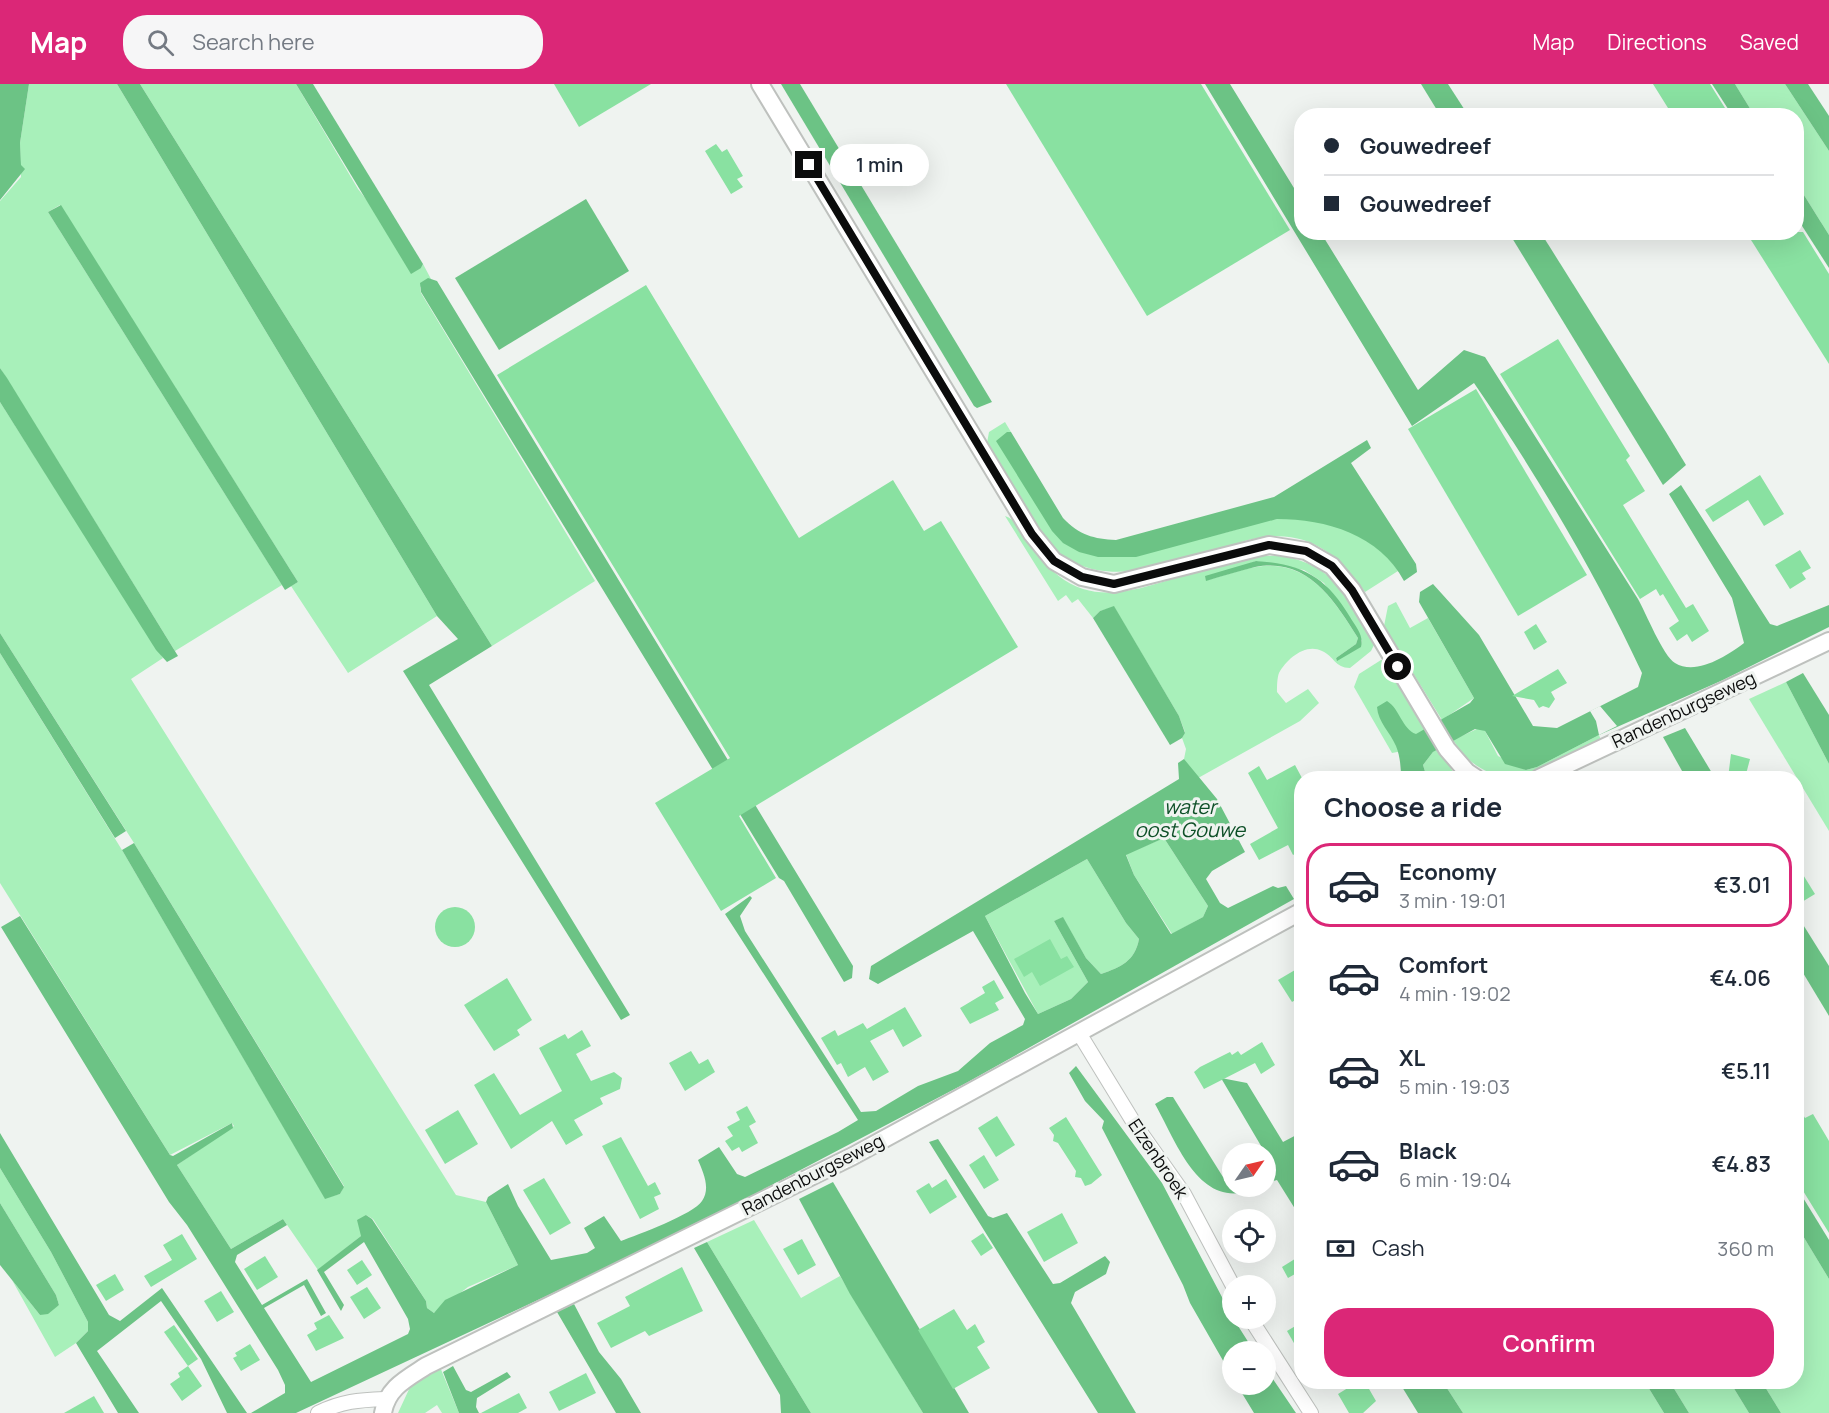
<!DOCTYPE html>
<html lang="en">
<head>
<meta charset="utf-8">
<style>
  :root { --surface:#fff; --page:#f6f6f7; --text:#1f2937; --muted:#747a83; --line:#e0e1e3; --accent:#db2777 }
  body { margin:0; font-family:Manrope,sans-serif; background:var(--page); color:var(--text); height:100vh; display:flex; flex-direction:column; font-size:22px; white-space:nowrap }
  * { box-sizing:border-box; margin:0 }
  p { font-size:20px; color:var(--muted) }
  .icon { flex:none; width:33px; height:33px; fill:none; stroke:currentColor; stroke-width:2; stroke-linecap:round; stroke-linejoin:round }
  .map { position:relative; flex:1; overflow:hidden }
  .side { position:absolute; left:1294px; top:687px; width:510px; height:618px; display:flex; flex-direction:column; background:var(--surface); border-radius:24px; box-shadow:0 6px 24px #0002 }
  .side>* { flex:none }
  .banner { position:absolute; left:1294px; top:24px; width:510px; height:132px; border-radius:24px; box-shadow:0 6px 24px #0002; display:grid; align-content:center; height:132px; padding:0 30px; background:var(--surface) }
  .needle { width:39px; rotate:56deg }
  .fabs { position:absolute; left:1222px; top:1059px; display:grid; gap:12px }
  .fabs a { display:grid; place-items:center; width:54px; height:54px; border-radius:50%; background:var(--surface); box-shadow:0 6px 24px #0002; font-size:30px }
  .end { position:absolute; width:27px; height:27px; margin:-14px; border:8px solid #0b0c0c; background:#fff; box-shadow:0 0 0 3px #fff }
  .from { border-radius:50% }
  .bubble { position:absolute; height:42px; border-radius:21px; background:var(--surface); box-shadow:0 6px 24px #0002; font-size:20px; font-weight:600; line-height:42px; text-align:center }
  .banner b { display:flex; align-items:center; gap:21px; height:57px; font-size:22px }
  .banner b+b { border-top:2px solid var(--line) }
  .banner i { width:15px; height:15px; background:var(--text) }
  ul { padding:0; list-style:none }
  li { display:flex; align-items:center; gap:18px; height:84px; margin:0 12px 9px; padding:0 18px; border:3px solid transparent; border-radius:24px }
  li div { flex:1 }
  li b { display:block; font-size:22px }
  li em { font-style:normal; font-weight:600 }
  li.selected { border-color:var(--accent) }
  li>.icon { width:54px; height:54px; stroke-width:1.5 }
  h2 { padding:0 30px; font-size:27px; line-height:72px }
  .pay { display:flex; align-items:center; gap:15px; height:66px; padding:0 30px; font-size:22px }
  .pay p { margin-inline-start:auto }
  .cta { display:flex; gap:12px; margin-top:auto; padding:12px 30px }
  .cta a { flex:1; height:69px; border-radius:24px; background:var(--accent); color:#fff; font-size:24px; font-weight:600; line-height:69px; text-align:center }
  header { display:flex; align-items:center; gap:36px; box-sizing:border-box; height:84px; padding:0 30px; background:var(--accent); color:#fff }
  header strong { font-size:28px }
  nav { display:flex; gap:33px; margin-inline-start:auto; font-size:21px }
  .search { width:420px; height:54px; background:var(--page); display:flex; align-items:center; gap:15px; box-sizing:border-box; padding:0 21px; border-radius:24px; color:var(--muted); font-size:22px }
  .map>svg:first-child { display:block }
</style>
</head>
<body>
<header>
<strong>Map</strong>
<div class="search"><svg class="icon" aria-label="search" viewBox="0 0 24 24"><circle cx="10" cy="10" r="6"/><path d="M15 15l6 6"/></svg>Search here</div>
<nav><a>Map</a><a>Directions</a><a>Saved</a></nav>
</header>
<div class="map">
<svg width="1829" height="1329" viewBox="0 0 1829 1329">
  <rect width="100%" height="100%" fill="#eff3f0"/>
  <g fill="#a8f0ba" fill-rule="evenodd">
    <polygon points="29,0 117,0 437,532 348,589 291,502 298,498 60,121 48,128 282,501 175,567 0,284 0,117 21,93 20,59"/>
    <polygon points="140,0 296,0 358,105 421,184 423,180 431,195 420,203 421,209 595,497 492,562"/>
    <polygon points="1735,0 1785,0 1829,67 1829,151 1797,100 1797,32 1754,31"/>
    <polygon points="0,318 163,574 131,595 456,1111 486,1118 518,1181 468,1203 434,1229 427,1224 426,1217 373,1135 366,1131 361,1152 318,1186 283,1135 231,1165 177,1081 234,1042 232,1039 170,1071 0,799 0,569 122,766 325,1114 340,1110 344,1102 134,759 0,549"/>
    <path d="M1005,338L1011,348H1007L1079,468C1124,463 1170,459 1215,451C1236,447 1256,438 1277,435C1318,430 1376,451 1398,487L1365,508C1334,465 1303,443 1248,456C1186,474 1093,519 1044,453C1022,424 1006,390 987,359L989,348Z"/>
    <path d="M1005,432C1022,438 1029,459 1040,473C1051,487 1065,499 1083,505C1108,513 1135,506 1159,499C1219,482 1282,448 1335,498C1352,514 1363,539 1375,559L1371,567L1350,584C1335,584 1334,572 1322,567C1305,559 1287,575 1279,589C1277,594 1277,603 1277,608L1286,619L1308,605L1319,619L1300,637L1191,698L1184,675L1186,665L1182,654L1185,648L1179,632L1114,523L1100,527L1093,534L1078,515L1072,519L1066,511L1058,517ZM1256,477L1304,486L1324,499L1362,557L1360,563L1337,576L1336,574L1356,560L1358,554C1334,516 1308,474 1256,483C1239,486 1223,492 1207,496Z"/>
    <polygon points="1396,518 1410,544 1428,534 1474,614 1442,636 1384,542 1388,522"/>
    <polygon points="1381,576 1386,576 1426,646 1408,666 1392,669 1354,603 1359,590"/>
    <polygon points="1786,598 1829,680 1829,747 1749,615"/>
    <path d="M1479,644L1485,647L1498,672L1526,686L1537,683L1599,651L1601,656C1550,681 1494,721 1453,656Z"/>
    <polygon points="1438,665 1456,692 1458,694 1427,694 1423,681 1433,668"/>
    <polygon points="1164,754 1208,822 1203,833 1172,850 1134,791 1126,770"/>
    <path d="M1087,775L1126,839L1139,855C1135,877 1121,883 1101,890L1086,874L1063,834L1054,837L1088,898L1071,915L1038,930L985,832Z"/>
    <polygon points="0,1084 51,1168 88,1238 88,1247 76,1259 55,1273 12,1196 40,1231 59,1221 56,1211 0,1119"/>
    <polygon points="754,1136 801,1214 840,1192 923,1329 811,1329 707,1158"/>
    <polygon points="1797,1142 1829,1195 1829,1329 1781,1329 1762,1298 1797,1298"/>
    <polygon points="440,1283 459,1329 442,1329 437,1321 425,1329 398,1329 411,1301"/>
    <polygon points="1443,1298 1645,1298 1664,1329 1463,1329"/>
    <polygon points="1670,1298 1730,1298 1749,1329 1689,1329"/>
  </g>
  <g fill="#6cc385" fill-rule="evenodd">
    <polygon points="0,0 29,0 20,59 21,81 25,85 0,116"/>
    <polygon points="117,0 140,0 492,562 429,601 630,931 621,936 403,587 458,555 437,532"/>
    <polygon points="296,0 313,0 423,180 421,184 411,190"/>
    <polygon points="781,0 800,0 992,318 977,324 974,322"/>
    <path d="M1205,0H1230L1302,117V148L1321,149L1418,306L1464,266L1485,273L1638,515C1646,529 1663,572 1675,579C1696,592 1727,572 1744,559L1732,514L1669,410L1681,401L1770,540L1777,542L1829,521V543L1723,596L1599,651L1537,683L1526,686L1505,680L1485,647L1475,645L1433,668L1423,681L1427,694H1401C1401,683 1400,672 1396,662C1390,648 1378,638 1377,623L1387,617C1400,625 1402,645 1416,650L1470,619L1474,614L1419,518L1420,508L1433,500L1479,551L1533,642L1557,644L1638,603L1642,589C1595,488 1537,391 1474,299L1412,342Z"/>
    <polygon points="1421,0 1448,0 1468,31 1440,31"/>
    <polygon points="1712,0 1735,0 1754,31 1732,31"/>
    <polygon points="1785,0 1808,0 1829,32 1829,67"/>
    <polygon points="1797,100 1829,151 1829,184 1797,134"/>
    <polygon points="586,115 629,187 499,266 455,194"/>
    <polygon points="61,121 298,498 285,506 48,128"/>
    <polygon points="1509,149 1541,149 1666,348 1686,381 1663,401"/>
    <polygon points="428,194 437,197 853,882 852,894 844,898 784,797 779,794 421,208 420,199"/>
    <polygon points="0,284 7,294 178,572 167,578 156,566 0,318"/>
    <path d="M1007,348H1011L1063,434C1079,451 1094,455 1116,456L1274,413L1367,356L1371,364L1351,379L1416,480L1417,488L1404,497C1380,451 1326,435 1277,435L1136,473H1098L1079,468L1063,459L1052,447L996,357Z"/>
    <path d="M1256,477C1303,480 1326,493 1350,533C1356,543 1364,551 1361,563L1337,577L1336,574L1356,560L1358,554C1334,516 1308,473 1255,483C1239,487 1222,492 1206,497L1205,492Z"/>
    <polygon points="1114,522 1179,632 1185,649 1182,654 1170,661 1093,534 1100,527"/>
    <polygon points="0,549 126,747 115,754 0,569"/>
    <polygon points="1803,589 1829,631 1829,680 1786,598"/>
    <polygon points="1685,644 1715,694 1686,694 1663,653"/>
    <path d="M1184,675L1217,715L1245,768L1212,787L1206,795L1220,819L1228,824L1273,802L1278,804L1286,802L1294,815L968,998L677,1151L296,1329H251L285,1309V1301L278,1286L187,1141L169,1118L1,843L20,832L170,1071L173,1072L232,1039L233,1044L177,1081L231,1165L283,1135L287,1141L237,1171L235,1178L262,1221L307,1195L326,1229L321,1232L304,1201L264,1224L311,1298L408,1250L410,1245L408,1235L364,1158L324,1188L344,1221L341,1227L317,1186L361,1152L357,1136L366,1131L372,1135L426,1217L427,1224L434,1229L445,1216L518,1181L486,1118L488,1113L508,1100L518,1122L551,1176L587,1169L595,1164L584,1144L604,1132L621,1157C637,1151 694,1130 702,1117C711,1104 703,1088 698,1076L719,1063L737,1090L745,1093L838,1048L858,1036L725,830L750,812L752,814L740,832L745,847L861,1028L876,1027L918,1002L958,987L990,959L1023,941L1025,935L973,847L878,900L869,895L871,882L1179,695L1178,679ZM1164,754L1208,822L1203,833L1171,850L1134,791L1126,771ZM1087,775L1126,839L1139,855C1135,877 1121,883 1101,890L1086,874L1063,833L1054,837L1088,898L1071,915L1038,930L1025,909L985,832Z"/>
    <polygon points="134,759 344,1103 340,1110 325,1115 122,766"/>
    <polygon points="1797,831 1829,882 1829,932 1797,879"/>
    <polygon points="1076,982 1162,1099 1233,1234 1254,1267 1233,1268 1233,1294 1190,1219 1183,1201 1102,1044 1104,1037 1085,1017 1069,989"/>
    <polygon points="1221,994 1247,999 1283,1058 1302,1048 1302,1136 1277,1096 1266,1099 1267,1072"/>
    <path d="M1167,1013H1173L1223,1093L1233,1088V1102L1259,1103C1201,1131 1178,1061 1155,1020Z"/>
    <polygon points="0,1049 109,1231 120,1237 162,1204 247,1329 227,1329 201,1275 161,1217 97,1267 139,1329 118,1329 76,1259 88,1247 88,1238 51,1168 0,1084"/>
    <polygon points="938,1055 988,1132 993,1134 1007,1129 1053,1200 1060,1199 1105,1172 1110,1178 1106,1190 1075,1208 1071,1219 1136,1329 1098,1329 929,1058"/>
    <polygon points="833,1098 969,1329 923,1329 850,1210 799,1115"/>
    <polygon points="1797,1104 1829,1156 1829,1195 1797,1142"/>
    <polygon points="0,1119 56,1211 59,1221 48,1230 40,1231 0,1181"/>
    <polygon points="707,1158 811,1329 781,1329 780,1311 694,1164"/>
    <polygon points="574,1220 599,1268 621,1295 641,1329 616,1329 557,1228"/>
    <polygon points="453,1282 466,1306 471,1308 507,1288 511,1293 477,1314 476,1323 479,1329 459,1329 443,1288"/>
    <polygon points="1266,1285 1296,1329 1254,1329 1237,1301 1266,1300"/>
    <polygon points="1399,1298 1443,1298 1463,1329 1418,1329"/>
    <polygon points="1645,1298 1670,1298 1689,1329 1664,1329"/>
    <polygon points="1730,1298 1762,1298 1781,1329 1749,1329"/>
  </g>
  <polygon fill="#eff3f0" points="1600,622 1617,642 1599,651 1596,637 1590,627"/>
  <g fill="#89e1a1">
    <polygon points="554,0 651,0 579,43"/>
    <polygon points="1006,0 1201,0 1290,146 1147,232"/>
    <polygon points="1653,0 1710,0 1730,32 1673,32"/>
    <polygon points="716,60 722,68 727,65 743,92 737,95 743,103 731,110 705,67"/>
    <polygon points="1746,148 1803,148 1829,190 1829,280"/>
    <polygon points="646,201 799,454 893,396 924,447 941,437 1018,563 739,732 776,794 721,827 655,719 730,674 497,291"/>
    <polygon points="1558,255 1630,372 1626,376 1645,407 1623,421 1686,524 1693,520 1709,547 1692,558 1687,550 1677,557 1669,544 1679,537 1663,510 1660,512 1656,505 1640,515 1500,290"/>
    <polygon points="1476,305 1587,491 1518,532 1408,345"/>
    <polygon points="1760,391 1784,430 1764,442 1748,416 1713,438 1705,426"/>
    <polygon points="1800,466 1811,484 1802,489 1806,495 1790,505 1775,481"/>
    <polygon points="1536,540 1547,558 1534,566 1524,548"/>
    <polygon points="1558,585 1567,599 1551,608 1555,615 1549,624 1543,622 1539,624 1534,616 1512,612"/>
    <polygon points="1731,670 1750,675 1745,694 1728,694"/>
    <polygon points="1295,681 1302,694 1302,711 1296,714 1302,723 1295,727 1302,739 1302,766 1293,771 1288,761 1259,776 1250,760 1278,744 1248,689 1259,682 1267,696"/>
    <polygon points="1797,781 1815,810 1797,821"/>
    <circle cx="455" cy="843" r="20"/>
    <polygon points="1050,855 1061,875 1067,872 1074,883 1040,902 1032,888 1024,893 1014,875"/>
    <polygon points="1295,886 1302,896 1302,912 1292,918 1278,896"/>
    <polygon points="507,894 532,936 517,946 520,951 494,967 464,921"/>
    <polygon points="994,896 1004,914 995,919 999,926 970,940 960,924 985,909 982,903"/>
    <polygon points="905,923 922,952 903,963 893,945 870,957 889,988 873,997 865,983 848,993 841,979 837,981 821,954 835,946 838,952 863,939 867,945"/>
    <polygon points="582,946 591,962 576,970 591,997 614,988 622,994 620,1005 600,1014 603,1020 574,1036 583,1051 566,1061 552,1037 511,1065 474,1001 494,989 520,1031 562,1007 539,964 565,950 568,955"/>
    <polygon points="1262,958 1275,981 1261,990 1255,979 1204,1005 1194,988 1200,983 1230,968 1232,971 1238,967 1241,971"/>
    <polygon points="691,967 699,980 708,975 715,988 685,1007 669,979"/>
    <polygon points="1797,1021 1805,1034 1813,1030 1829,1057 1829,1149 1797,1097"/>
    <polygon points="747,1022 756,1038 749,1042 758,1059 742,1068 739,1063 732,1067 725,1057 733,1052 727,1043 740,1036 736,1028"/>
    <polygon points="458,1026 478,1060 445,1080 425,1046"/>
    <polygon points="997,1032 1015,1061 996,1073 978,1044"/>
    <polygon points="1066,1033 1102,1091 1091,1100 1085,1102 1081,1094 1075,1093 1076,1087 1058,1059 1053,1057 1054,1051 1049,1044"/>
    <polygon points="621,1053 648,1102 655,1098 661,1110 654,1113 659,1125 640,1135 602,1062"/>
    <polygon points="984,1071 999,1096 984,1105 969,1081"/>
    <polygon points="544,1094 571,1139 550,1151 523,1106"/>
    <polygon points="946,1095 957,1113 930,1130 916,1107 929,1099 932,1104"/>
    <polygon points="1062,1129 1078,1159 1044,1178 1027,1148"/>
    <polygon points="983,1149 993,1164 981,1172 971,1157"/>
    <polygon points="182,1150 197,1175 151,1203 144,1192 172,1176 163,1161"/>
    <polygon points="802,1155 816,1181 798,1191 783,1165"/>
    <polygon points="265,1172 278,1193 257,1206 244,1185"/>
    <polygon points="1298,1173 1302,1186 1288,1194 1282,1183"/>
    <polygon points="362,1176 372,1191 357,1201 347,1186"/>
    <polygon points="682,1183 703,1227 649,1252 645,1247 611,1264 597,1239 630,1222 625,1213"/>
    <polygon points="115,1190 124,1206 106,1217 96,1201"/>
    <polygon points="367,1203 381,1224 364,1235 350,1213"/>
    <polygon points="221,1207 234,1228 217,1238 204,1217"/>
    <polygon points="954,1225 967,1246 975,1240 985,1258 977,1263 990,1284 953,1305 918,1246"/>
    <polygon points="329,1231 344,1254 316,1267 307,1251 317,1245 314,1239"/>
    <polygon points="1302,1238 1302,1273 1287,1247"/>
    <polygon points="174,1241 198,1275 188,1282 164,1248"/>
    <polygon points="250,1260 260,1276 241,1287 233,1274 237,1272 235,1269"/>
    <polygon points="188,1282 202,1302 182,1317 170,1300 180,1293 178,1289"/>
    <polygon points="586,1289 596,1309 559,1327 549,1308"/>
    <polygon points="1365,1298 1376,1317 1363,1329 1349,1329 1338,1310 1356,1299 1358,1302"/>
    <polygon points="519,1309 527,1324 518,1329 481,1329"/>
    <polygon points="94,1312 104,1329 64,1329"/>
  </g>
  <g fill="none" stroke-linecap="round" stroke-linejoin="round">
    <g stroke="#bec1be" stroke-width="16">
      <g id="minor">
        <polyline points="1079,949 1134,1039 1184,1110 1233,1202"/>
        <polyline points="1250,1234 1311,1329"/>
        <path d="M318,1329C342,1317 359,1316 385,1315"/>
      </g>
    </g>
    <g stroke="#bec1be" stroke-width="20">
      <g id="tertiary">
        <polyline points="760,0 1032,450 1054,477 1082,493 1114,500 1269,461 1306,467 1332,482 1352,506 1447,665 1467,688 1476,694"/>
        <polyline points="1539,694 1829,557"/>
        <path d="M383,1329C387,1304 406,1295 426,1282L853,1072L1302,827"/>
      </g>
    </g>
    <use href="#minor" stroke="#fff" stroke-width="14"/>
    <use href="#tertiary" stroke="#fff" stroke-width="16"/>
  </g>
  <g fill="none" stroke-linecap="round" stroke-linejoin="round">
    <polyline stroke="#0b0c0c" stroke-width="8" points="809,81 1032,450 1054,477 1082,493 1114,500 1269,461 1306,467 1332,482 1352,506 1398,583"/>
  </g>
  <g text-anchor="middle" stroke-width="6" stroke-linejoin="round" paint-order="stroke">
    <g font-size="18" fill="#0b0c0c" stroke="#eff3f0">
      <text transform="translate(1684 626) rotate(-25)" y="6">Randenburgseweg</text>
      <text transform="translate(1158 1075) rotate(56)" y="6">Elzenbroek</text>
      <text transform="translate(813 1091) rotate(-27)" y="6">Randenburgseweg</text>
    </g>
    <g font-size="20" font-style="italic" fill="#0e5028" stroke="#eff3f0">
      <text x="1190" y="730">water<tspan x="1190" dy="23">oost Gouwe</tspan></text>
    </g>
  </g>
</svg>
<div class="fabs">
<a><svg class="needle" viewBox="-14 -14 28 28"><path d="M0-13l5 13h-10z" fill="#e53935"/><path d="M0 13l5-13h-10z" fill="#747a83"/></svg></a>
<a><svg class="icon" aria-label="locate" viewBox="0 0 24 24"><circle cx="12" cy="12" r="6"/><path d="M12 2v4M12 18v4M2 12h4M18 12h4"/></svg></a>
<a>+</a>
<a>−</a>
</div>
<i class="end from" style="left:1398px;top:583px"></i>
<i class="end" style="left:809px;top:81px"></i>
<div class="bubble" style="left:830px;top:60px;width:99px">1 min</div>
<div class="banner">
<b><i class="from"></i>Gouwedreef</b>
<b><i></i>Gouwedreef</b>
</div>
<section class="side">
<h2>Choose a ride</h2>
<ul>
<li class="selected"><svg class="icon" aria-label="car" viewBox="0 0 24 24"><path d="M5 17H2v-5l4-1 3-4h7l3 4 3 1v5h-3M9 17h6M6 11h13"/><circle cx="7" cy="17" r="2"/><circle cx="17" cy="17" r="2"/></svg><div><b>Economy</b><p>3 min · 19:01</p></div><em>€3.01</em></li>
<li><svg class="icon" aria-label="car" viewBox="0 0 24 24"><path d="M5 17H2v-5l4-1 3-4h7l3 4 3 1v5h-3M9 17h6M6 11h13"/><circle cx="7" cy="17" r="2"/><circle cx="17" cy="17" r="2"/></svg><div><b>Comfort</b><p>4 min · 19:02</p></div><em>€4.06</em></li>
<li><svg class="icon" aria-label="car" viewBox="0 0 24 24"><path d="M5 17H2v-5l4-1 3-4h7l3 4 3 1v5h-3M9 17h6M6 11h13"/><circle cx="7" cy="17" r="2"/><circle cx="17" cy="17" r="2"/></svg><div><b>XL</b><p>5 min · 19:03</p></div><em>€5.11</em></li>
<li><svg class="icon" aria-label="car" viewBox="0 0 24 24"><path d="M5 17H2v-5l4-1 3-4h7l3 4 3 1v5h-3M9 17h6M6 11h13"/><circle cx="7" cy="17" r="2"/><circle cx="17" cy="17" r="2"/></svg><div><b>Black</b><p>6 min · 19:04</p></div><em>€4.83</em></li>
</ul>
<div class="pay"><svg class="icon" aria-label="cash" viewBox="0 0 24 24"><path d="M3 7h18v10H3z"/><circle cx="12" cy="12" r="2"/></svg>Cash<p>360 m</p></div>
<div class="cta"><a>Confirm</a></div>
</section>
</div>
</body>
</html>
